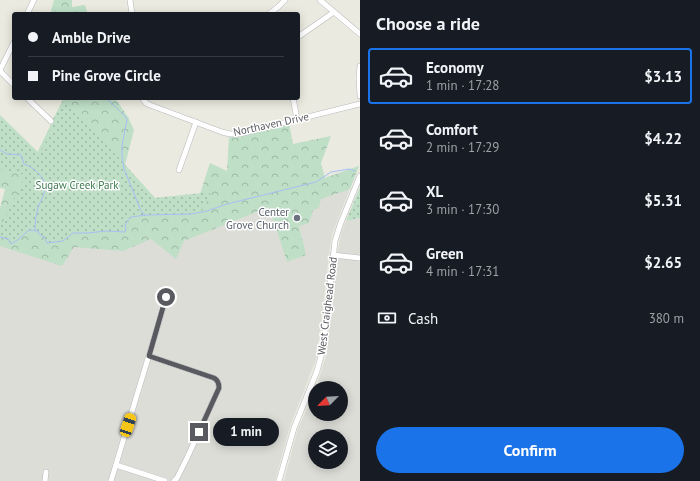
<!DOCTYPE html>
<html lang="en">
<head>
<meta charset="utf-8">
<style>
  :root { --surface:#171b24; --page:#20242c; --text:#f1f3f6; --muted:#9ea1a6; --line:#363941; --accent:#1a73e8 }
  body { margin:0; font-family:"PT Sans",sans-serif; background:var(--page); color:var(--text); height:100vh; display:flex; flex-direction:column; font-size:15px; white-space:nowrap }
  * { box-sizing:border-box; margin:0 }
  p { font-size:13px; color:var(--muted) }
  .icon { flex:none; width:22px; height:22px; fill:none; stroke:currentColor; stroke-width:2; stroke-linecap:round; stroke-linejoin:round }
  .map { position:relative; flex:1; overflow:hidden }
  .sheet { display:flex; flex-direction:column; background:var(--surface); width:340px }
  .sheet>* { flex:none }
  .guide { position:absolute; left:12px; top:12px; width:288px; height:88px; border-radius:4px; box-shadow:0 2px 10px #0003; display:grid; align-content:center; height:88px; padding:0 16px; background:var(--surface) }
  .needle { width:26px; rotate:246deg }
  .fabs { position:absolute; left:308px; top:381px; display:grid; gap:8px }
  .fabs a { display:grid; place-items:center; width:40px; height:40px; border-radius:50%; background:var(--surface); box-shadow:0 2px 10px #0003; font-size:20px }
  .end { position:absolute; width:18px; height:18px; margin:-9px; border:5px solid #595a5f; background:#fff; box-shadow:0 0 0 2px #fff }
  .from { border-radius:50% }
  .bubble { position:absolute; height:28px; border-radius:14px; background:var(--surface); box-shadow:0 2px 10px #0003; font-size:13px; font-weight:600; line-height:28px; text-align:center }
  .car { position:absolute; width:12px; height:24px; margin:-12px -6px; border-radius:5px; box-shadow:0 0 3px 1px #0007; background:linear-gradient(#f5c518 24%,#345 0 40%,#f5c518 0 76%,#345 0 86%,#f5c518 0) }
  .guide b { display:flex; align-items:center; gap:14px; height:38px; font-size:15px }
  .guide b+b { border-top:1px solid var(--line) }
  .guide i { width:10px; height:10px; background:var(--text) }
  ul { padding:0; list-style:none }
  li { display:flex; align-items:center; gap:12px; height:56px; margin:0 8px 6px; padding:0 8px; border:2px solid transparent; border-radius:4px }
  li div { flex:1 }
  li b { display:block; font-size:15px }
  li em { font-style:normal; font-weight:600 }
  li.active { border-color:var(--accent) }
  li>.icon { width:36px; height:36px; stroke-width:1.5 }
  h2 { padding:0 16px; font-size:18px; line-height:48px }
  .pay { display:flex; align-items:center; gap:10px; height:44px; padding:0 16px; font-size:15px }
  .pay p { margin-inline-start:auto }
  .action { display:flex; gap:8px; margin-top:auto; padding:8px 16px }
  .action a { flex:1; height:46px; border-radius:24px; background:var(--accent); color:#fff; font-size:16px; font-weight:600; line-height:46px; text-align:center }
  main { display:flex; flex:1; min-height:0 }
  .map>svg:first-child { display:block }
</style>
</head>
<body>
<main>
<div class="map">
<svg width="360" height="481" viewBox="0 0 360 481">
  <defs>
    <pattern id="forest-crowns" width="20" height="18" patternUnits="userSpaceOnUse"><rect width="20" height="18" fill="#bfdfc7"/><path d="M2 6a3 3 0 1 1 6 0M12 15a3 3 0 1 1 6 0" fill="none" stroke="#9eb8a5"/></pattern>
    <pattern id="park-dots" width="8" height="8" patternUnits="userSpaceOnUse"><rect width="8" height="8" fill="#bfdfc7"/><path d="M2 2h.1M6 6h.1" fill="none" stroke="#9eb8a5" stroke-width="1.8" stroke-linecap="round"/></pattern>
  </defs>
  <rect width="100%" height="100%" fill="#eaeae0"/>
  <g fill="#ddddd8" fill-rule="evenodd">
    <polygon points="359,166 332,234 329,253 322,316 316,359 290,426 275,481 0,481 0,237 309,183"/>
    <path d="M360,218V481H284L298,429L315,390V414H341V388H316L326,356L338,250L341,234L346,221ZM315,436H341V462H315Z"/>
  </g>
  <g fill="url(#forest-crowns)">
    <polygon points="54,0 72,0 72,7 85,5 88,14 50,14"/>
    <polygon points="64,98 115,98 128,117 134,130 125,165 155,198 200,194 210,163 227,171 229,137 232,137 289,123 293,144 331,136 321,163 325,178 359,166 350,189 321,199 319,208 313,210 309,223 299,226 306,255 287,262 269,207 184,241 176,259 151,239 123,251 74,247 62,266 0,246 0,208 5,189 0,188 0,117 37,153"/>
  </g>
  <g fill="url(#park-dots)">
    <path d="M64,98L155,198L211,192L202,211C198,212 194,214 190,214C179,216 134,213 128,220C125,224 126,228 125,232L106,231L88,233H73L63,241L47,243L44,237L39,234L38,231L29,230L19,239L11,244L8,239L0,237V227L26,175L0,169V115L40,154L52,127L50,125Z"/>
    <polygon points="360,187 360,218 346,221"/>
  </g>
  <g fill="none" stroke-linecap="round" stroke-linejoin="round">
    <g stroke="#a7bff3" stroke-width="1">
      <polyline points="106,98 125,116 127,120 122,145 122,156 124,169 141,211 145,215"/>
      <path d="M0,150L7,154L21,155L24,164C33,167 44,176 45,186C46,193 40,201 38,208C36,215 35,222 35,230"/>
      <polyline points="0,237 8,239 11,244 19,239 29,230 38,231 39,234 44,237 47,243 63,241 73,233 88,233 106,231 125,232 126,230 125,225 128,220 131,217 146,215 191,214 207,211 227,204 316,182 331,172 349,169 355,171"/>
    </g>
    <g stroke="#b8b8bd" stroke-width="6">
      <g id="minor">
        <polyline points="130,0 132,14"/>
        <polyline points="320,0 360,34"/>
        <polyline points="27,14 34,0"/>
        <polyline points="269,14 278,7 285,0"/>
        <polyline points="298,37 334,12"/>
        <polyline points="360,66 359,77 360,96"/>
        <polyline points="0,70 14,42"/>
        <polyline points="0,71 14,85"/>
        <polyline points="27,98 51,121"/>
        <polyline points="142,98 146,103 150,105 222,132 230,134 239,134 360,104"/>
        <polyline points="293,98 297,119"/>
        <polyline points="179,170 196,122"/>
        <polyline points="333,255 360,258"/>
        <path d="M149,356L214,378C218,380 219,384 219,388L187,458L177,478L174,481"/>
        <polyline points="116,465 165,481"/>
        <polyline points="45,481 46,472"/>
        <polyline points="111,481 165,302 166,297 163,289"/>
        <polyline points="279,481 294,428 317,371 323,349 335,241 340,225 360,176"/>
      </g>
    </g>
    <use href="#minor" stroke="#fff" stroke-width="5"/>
  </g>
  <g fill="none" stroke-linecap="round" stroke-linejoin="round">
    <path stroke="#595a5f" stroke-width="5" d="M166,297L149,356L214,378C218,380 219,383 219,388L199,432"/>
  </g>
  <circle fill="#6b7280" stroke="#fff" stroke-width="1.5" cx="297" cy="218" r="4"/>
  <g text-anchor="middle" stroke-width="3" stroke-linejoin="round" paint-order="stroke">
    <g font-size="11" fill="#595a5f" stroke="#fff">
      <text transform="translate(271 124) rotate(-12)" y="4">Northaven Drive</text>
      <text transform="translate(327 306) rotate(-83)" y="4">West Craighead Road</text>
    </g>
    <g font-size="11" fill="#3d7a4f" stroke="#fff">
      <text x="77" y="189">Sugaw Creek Park</text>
    </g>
    <g font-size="11" fill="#5b616d" stroke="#fff" text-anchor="end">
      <text x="289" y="216">Center<tspan x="289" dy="13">Grove Church</tspan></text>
    </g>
  </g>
</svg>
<div class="fabs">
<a><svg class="needle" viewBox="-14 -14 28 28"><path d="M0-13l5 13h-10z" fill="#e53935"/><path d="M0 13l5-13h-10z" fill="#9ea1a6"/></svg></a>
<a><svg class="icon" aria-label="layers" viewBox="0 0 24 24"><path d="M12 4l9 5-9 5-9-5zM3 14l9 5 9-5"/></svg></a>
</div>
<i class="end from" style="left:166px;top:297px"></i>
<i class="end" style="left:199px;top:432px"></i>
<div class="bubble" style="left:213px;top:418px;width:66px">1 min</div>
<i class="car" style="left:128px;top:425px;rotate:18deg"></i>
<div class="guide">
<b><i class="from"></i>Amble Drive</b>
<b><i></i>Pine Grove Circle</b>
</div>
</div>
<section class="sheet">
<h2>Choose a ride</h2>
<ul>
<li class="active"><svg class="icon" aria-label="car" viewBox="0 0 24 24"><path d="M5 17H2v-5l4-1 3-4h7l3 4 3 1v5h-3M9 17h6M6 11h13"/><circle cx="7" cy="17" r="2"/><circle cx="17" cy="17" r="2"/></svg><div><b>Economy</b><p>1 min · 17:28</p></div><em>$3.13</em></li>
<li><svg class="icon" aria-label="car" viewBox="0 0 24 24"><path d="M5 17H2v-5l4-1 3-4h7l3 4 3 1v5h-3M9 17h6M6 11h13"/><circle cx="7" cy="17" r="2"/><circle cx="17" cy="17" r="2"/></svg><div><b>Comfort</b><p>2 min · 17:29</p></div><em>$4.22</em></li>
<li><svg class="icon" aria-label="car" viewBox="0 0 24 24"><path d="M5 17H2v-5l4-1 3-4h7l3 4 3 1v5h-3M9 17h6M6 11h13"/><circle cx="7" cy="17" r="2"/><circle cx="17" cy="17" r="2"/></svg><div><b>XL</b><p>3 min · 17:30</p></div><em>$5.31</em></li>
<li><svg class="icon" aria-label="car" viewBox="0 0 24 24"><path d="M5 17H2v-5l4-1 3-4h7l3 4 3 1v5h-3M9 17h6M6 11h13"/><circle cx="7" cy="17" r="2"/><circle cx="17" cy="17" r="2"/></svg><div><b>Green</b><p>4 min · 17:31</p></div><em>$2.65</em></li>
</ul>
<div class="pay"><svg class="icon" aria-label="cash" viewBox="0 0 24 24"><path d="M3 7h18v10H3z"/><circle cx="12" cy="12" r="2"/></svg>Cash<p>380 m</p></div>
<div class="action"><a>Confirm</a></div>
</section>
</main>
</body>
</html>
